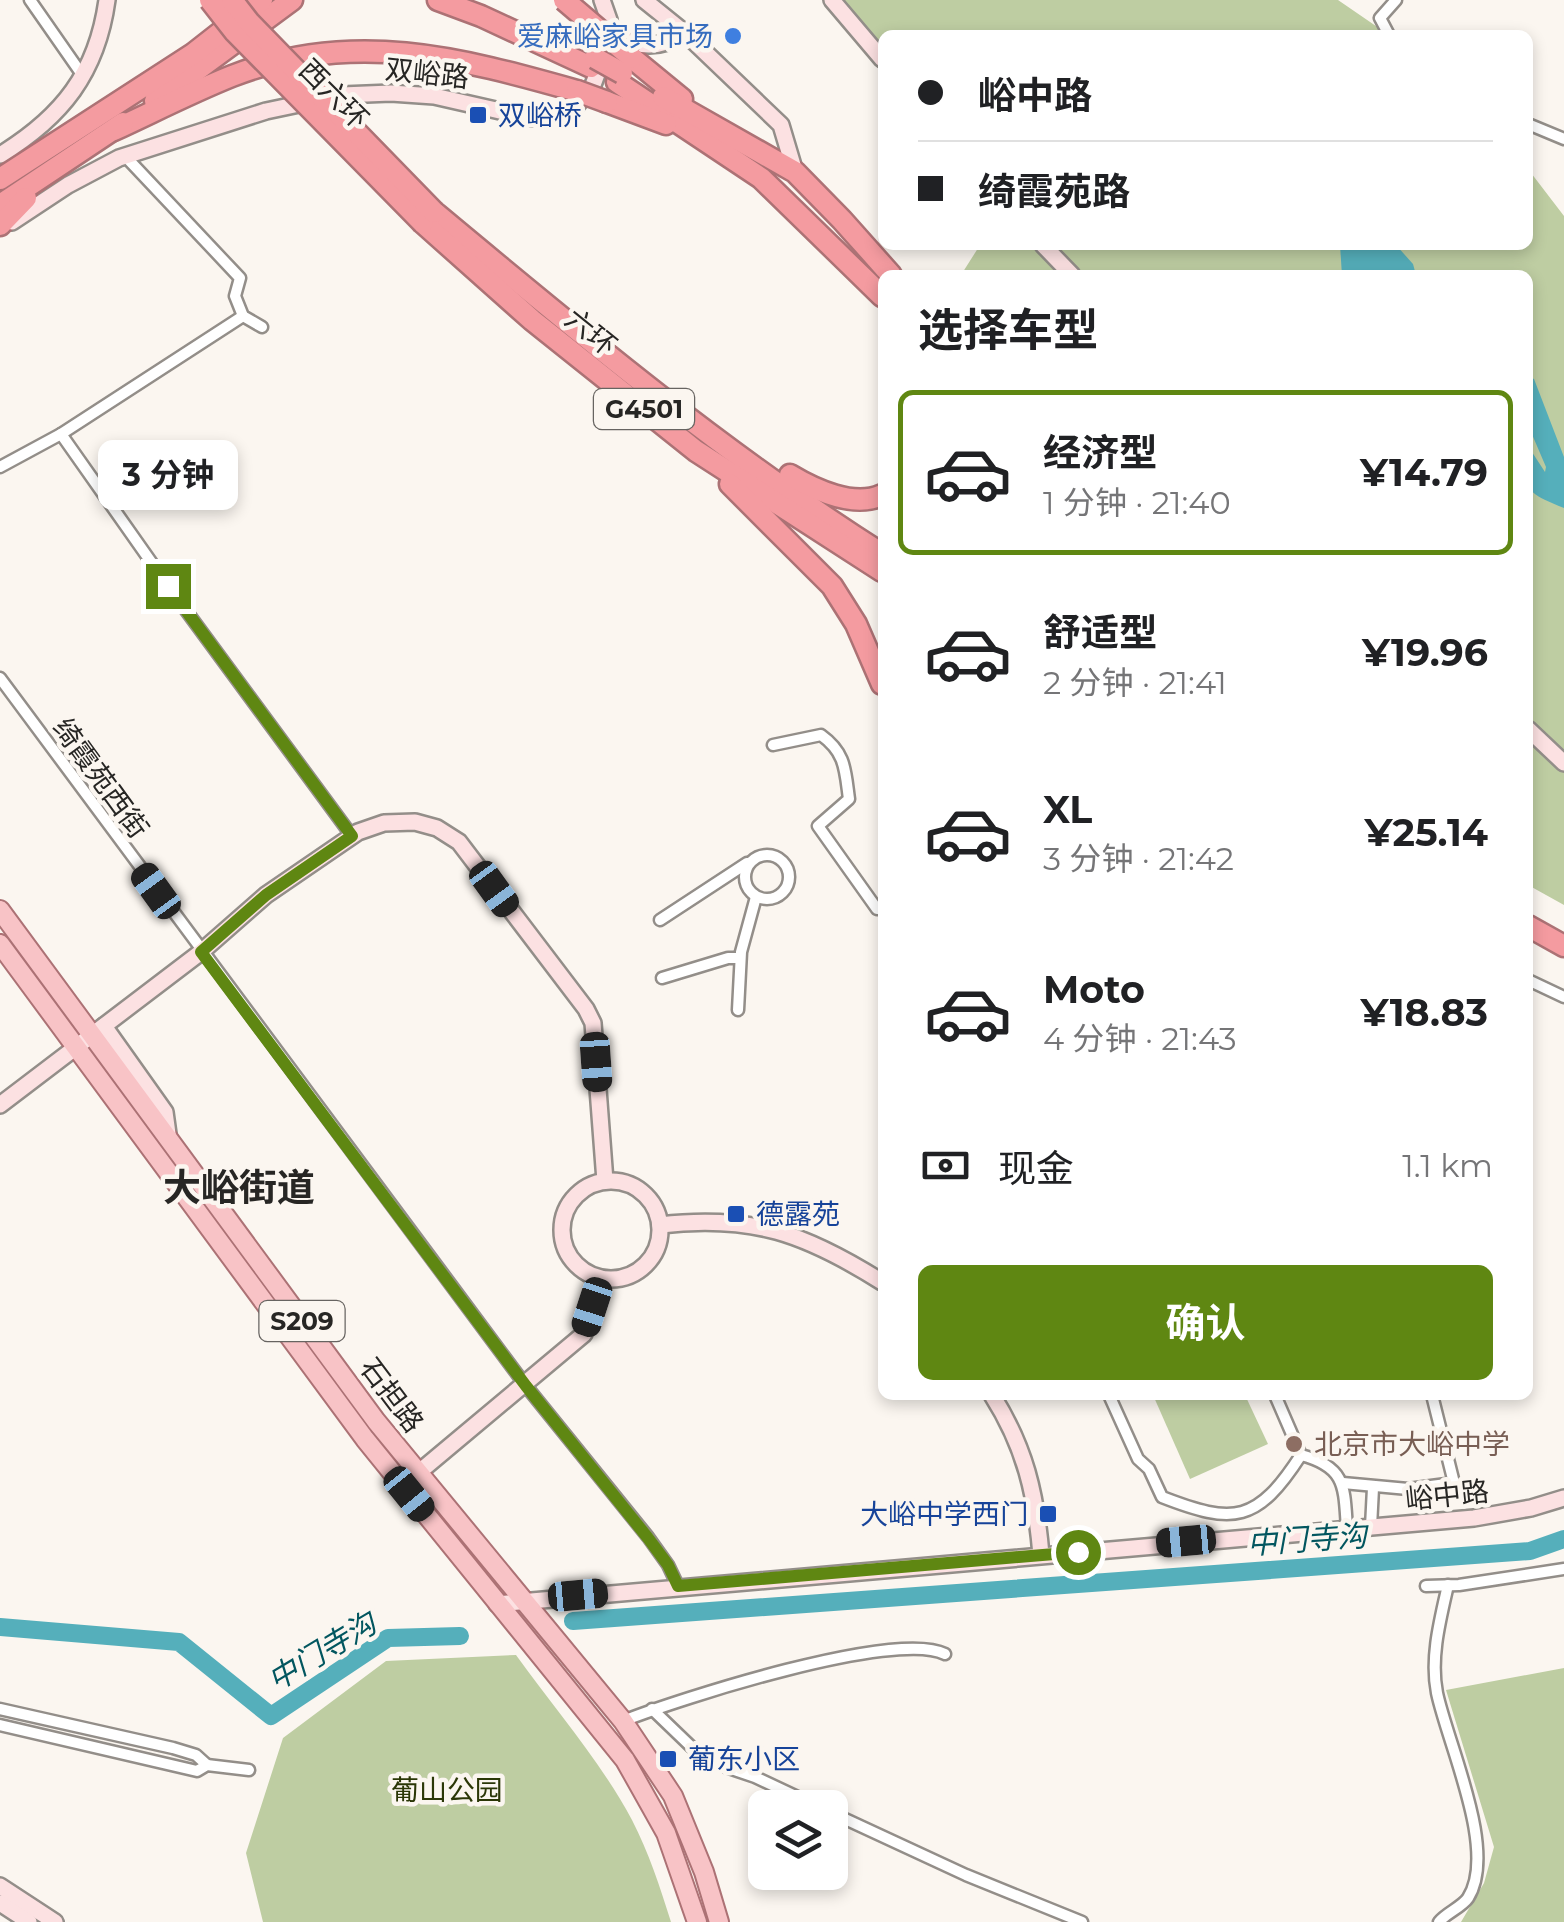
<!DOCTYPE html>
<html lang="zh">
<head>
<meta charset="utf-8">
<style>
  :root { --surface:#fff; --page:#f6f6f6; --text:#202124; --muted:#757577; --line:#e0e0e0; --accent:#5f8712 }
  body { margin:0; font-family:Montserrat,"Noto Sans SC",sans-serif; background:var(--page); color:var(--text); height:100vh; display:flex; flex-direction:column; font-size:38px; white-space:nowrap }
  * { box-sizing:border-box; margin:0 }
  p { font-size:32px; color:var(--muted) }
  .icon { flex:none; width:55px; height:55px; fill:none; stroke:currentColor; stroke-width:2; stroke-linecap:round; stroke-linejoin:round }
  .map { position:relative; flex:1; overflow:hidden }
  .details { position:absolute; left:878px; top:270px; width:655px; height:1130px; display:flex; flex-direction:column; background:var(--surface); border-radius:15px; box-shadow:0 5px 15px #0003 }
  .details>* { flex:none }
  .banner { position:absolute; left:878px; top:30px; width:655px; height:220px; border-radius:15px; box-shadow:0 5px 15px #0003; display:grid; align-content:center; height:220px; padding:0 40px; background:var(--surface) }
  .fabs { position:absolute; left:748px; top:1790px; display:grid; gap:20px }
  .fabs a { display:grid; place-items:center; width:100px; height:100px; border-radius:15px; background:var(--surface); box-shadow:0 5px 15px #0003; font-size:50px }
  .end { position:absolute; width:45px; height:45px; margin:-22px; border:12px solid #5f8712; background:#fff; box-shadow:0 0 0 5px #fff }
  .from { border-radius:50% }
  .bubble { position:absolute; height:70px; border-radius:15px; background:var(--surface); box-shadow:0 5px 15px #0003; font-size:32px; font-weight:700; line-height:70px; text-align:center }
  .car { position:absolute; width:30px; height:60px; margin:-30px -15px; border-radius:12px; box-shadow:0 0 8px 2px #0007; background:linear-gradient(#222 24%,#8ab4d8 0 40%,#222 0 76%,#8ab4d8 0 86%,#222 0) }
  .banner b { display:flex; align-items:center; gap:35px; height:95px; font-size:38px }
  .banner b+b { border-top:2px solid var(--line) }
  .banner i { width:25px; height:25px; background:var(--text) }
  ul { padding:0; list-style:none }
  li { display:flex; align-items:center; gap:30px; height:165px; margin:0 20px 15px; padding:0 20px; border:5px solid transparent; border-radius:15px }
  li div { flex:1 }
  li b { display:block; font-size:38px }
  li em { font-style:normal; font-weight:700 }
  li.on { border-color:var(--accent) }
  li>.icon { width:90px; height:90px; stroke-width:1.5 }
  h2 { padding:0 40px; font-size:45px; line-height:120px }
  .pay { display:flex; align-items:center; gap:25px; height:110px; padding:0 40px; font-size:38px }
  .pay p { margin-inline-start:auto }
  .primary-button { display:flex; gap:20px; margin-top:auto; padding:20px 40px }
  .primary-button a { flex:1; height:115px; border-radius:15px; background:var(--accent); color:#fff; font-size:40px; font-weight:700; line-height:115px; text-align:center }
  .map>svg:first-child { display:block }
</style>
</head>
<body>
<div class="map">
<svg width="1564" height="1922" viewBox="0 0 1564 1922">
  <rect width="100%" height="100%" fill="#fbf6f0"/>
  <g fill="#becda2">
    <polygon points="827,0 1338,0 1389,35 882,35 882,72"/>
    <polygon points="1528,169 1564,216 1564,905 1528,885 1528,275 961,275 980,245 1528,245"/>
    <polygon points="1153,1395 1245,1395 1268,1444 1190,1479"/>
    <path d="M516,1655C555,1709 601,1762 632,1820C649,1853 660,1887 671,1922H263L246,1853L283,1738L386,1661Z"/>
    <polygon points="1564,1668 1564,1922 1461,1922 1484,1883 1494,1847 1446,1690"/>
  </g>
  <g fill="#55afbb">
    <polygon points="1340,245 1396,245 1413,264 1416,275 1342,275"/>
    <path d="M1528,376L1534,379L1564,457V508C1520,490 1527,491 1528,446L1545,472L1546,467L1528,425Z"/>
  </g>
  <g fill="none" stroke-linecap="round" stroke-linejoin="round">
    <g stroke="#55afbb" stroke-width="18">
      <polyline points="573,1621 1530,1551 1564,1539"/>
      <polyline points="0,1627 179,1642 271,1716 388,1638 460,1636"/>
    </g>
    <g stroke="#938e89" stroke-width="15">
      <g id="street">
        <polyline points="30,0 83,76"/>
        <polyline points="1389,35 1380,18 1396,0"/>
        <polyline points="1528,124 1564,139"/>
        <polyline points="125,156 240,278 235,296 243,316 262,327"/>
        <polyline points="61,434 243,316"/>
        <polyline points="0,467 61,434 168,586 352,836"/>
        <polyline points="0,678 526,1386 648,1537 668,1565 678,1586"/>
        <path d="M773,745L821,735C846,753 845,770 849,799L818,826L877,909H882"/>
        <circle cx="767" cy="877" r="22"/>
        <polyline points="660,920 747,863"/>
        <polyline points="662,978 728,958 740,958"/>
        <polyline points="1528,980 1564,997"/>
        <polyline points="738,1010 741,952 756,897"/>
        <path d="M1109,1395L1138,1459L1149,1469L1162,1497C1234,1525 1257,1523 1301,1455"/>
        <path d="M1275,1395L1301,1455C1347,1467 1344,1488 1347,1529"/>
        <polyline points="1343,1483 1408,1489 1454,1483 1432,1395"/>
        <polyline points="1371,1527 1373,1488"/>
        <polyline points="1426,1586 1459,1585 1564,1569"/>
        <polyline points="0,1709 173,1748 196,1755 207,1765"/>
        <polyline points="652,1709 705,1760 755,1777 821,1808"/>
        <path d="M623,1721C679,1699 896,1629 945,1654"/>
        <polyline points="0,1725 197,1771 207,1765 249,1770"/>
        <polyline points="830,1812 966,1875 1082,1922"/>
        <path d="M1439,1922C1446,1913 1462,1907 1468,1898C1498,1851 1448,1745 1437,1693C1430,1658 1440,1620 1448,1585"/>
      </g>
    </g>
    <g stroke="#938e89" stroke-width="20">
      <g id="secondary">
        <polyline points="644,0 685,33 781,125 795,172"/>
        <polyline points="832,0 882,59"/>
        <path d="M611,36C641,46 657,51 685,33"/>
        <path d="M0,155C62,117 97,73 107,0"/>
        <polyline points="12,222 68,185 119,158 266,111 342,95 391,93 434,96 531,118 561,115 576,106 593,85 611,36 609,20 602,0"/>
        <polyline points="1043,245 1072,275"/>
        <polyline points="1528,729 1564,763"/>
        <polyline points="104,1026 165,1112 169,1141"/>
        <polyline points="0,1105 201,952 266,895 358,832 384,823 415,822 437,828 459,842 586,1009 593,1023 605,1181"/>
        <circle cx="611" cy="1230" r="49"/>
        <path d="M660,1225C752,1214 806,1234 882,1282"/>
        <path d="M992,1395C1025,1447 1036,1494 1041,1555"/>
        <polyline points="418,1473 584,1334 602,1279"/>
        <polyline points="497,1604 1474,1518 1531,1508 1564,1498"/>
        <polyline points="0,1886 55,1922"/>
        <polyline points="0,1903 29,1922"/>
      </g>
    </g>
    <g stroke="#ac7275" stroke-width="22">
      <g id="primary">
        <polyline points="0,910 376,1421 623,1721 673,1796 704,1872 719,1922"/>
        <polyline points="0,944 365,1439 625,1760 666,1833 697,1922"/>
      </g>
    </g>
    <g stroke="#ac7275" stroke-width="25">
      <g id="highway">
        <polyline points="438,0 481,16 591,67"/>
        <polyline points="632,58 682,99"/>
        <polyline points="617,82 761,178 882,296"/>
        <polyline points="663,97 795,172 842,220 891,275"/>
        <polyline points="155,101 292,0"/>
        <polyline points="607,102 666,124"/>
        <path d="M114,130C153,112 192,92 232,76C352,29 460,58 577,91"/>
        <polyline points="0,179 193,54 262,0"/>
        <polyline points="0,205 123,123"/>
        <path d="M434,212C578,332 724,454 882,554"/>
        <polyline points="423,223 532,320 696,451 882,571"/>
        <polyline points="0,225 26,198"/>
        <path d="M790,475C815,490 854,508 882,495"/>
        <polyline points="730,484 832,586 856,624 882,684"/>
        <polyline points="1528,926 1564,946"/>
      </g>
    </g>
    <use href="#street" stroke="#fff" stroke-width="10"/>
    <use href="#secondary" stroke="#fce1e2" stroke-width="15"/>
    <use href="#primary" stroke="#f8c3c6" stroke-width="18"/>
    <use href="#highway" stroke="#f49ba0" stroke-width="20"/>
    <g stroke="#ac7275" stroke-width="25" stroke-linecap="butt">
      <g id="highway-bridge">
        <polyline points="210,0 235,32 423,223"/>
        <polyline points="232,0 249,22 434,212"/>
        <polyline points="564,0 632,58"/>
        <polyline points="595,58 622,73"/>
        <polyline points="577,91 607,102"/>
      </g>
    </g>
    <use href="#highway-bridge" stroke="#f49ba0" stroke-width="20"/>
  </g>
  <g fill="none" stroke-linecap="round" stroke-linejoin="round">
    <polyline stroke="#5f8712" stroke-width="12" points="168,586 352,836 266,895 201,952 526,1386 648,1538 668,1565 678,1586 1078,1552"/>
  </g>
  <circle fill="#3f7fe0" stroke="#fbf6f0" stroke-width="4" cx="733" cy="36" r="10"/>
  <g fill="#1a4fb4" stroke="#fbf6f0" stroke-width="4">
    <rect x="468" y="105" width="20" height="20" rx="5"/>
    <rect x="726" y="1204" width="20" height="20" rx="5"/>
    <rect x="1038" y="1504" width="20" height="20" rx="5"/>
    <rect x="658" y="1749" width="20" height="20" rx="5"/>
  </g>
  <circle fill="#8d6e63" stroke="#fbf6f0" stroke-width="4" cx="1294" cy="1444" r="10"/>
  <g text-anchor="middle" stroke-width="9" stroke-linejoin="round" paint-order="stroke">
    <g fill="#fbf6f0" stroke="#676461" stroke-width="2.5">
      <rect x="594" y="389" width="100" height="40" rx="8"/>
      <rect x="259.5" y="1301" width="85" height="40" rx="8"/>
    </g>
    <g font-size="25" font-weight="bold" fill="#272624">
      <text x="644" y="418">G4501</text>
      <text x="302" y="1330">S209</text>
    </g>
    <g font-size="28" fill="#366cbe" stroke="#fbf6f0" text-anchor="end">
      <text x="713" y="46">爱麻峪家具市场</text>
    </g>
    <g font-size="28" fill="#272624" stroke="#fbf6f0">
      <text transform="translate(427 73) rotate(6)" y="10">双峪路</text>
      <text transform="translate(334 94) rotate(45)" y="10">西六环</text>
      <text transform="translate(591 332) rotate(39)" y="10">六环</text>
      <text transform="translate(101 778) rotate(54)" y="10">绮霞苑西街</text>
      <text transform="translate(392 1395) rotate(53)" y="10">石担路</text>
      <text transform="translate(1447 1495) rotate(-6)" y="10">峪中路</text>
    </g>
    <g font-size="28" fill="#164399" stroke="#fbf6f0" text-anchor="start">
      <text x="498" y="125">双峪桥</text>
      <text x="756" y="1224">德露苑</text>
      <text x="1028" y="1524" text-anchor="end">大峪中学西门</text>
      <text x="688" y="1769">葡东小区</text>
    </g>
    <g font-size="28" fill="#785e54" stroke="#fbf6f0" text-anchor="start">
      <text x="1314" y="1454">北京市大峪中学</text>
    </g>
    <g font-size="28" fill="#2b3707" stroke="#fbf6f0">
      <text x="447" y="1800">葡山公园</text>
    </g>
    <g font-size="30" font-style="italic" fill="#02565f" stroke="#fbf6f0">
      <text transform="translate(1307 1540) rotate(-4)" y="10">中门寺沟</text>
      <text transform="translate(322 1652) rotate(-31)" y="10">中门寺沟</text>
    </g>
    <g font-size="38" font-weight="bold" fill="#272624" stroke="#fbf6f0">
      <text x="239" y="1201">大峪街道</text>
    </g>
  </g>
</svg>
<div class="fabs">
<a><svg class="icon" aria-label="layers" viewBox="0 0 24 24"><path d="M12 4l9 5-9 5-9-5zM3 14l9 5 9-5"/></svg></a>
</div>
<i class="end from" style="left:1078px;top:1552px"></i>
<i class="end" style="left:168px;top:586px"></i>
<div class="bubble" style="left:98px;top:440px;width:140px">3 分钟</div>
<i class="car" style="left:494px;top:889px;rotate:144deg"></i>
<i class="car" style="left:156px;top:891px;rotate:324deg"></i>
<i class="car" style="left:596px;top:1062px;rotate:176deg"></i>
<i class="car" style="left:592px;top:1307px;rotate:198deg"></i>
<i class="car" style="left:409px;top:1494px;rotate:141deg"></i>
<i class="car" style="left:1186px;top:1541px;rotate:265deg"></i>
<i class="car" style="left:578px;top:1595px;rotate:85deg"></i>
<div class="banner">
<b><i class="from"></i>峪中路</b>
<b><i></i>绮霞苑路</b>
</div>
<section class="details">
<h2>选择车型</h2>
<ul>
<li class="on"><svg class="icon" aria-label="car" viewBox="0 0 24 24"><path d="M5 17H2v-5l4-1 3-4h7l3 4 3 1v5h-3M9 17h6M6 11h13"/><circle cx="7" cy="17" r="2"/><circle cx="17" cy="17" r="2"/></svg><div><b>经济型</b><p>1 分钟 · 21:40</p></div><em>¥14.79</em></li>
<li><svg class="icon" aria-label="car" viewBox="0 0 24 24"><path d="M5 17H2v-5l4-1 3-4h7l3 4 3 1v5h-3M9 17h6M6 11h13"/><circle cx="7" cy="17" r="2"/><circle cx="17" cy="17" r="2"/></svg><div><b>舒适型</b><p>2 分钟 · 21:41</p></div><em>¥19.96</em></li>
<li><svg class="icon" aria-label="car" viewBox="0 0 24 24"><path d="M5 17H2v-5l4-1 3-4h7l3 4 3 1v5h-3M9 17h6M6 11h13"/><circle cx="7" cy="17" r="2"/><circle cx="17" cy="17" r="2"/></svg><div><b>XL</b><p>3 分钟 · 21:42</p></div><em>¥25.14</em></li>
<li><svg class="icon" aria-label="car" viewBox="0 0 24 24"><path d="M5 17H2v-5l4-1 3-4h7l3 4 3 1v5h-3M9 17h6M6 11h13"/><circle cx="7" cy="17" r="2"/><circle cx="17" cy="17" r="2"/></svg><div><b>Moto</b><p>4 分钟 · 21:43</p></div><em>¥18.83</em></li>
</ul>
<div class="pay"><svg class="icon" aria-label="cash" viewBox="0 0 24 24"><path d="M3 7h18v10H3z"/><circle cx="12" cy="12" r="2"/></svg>现金<p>1.1 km</p></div>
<div class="primary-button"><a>确认</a></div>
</section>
</div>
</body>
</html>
